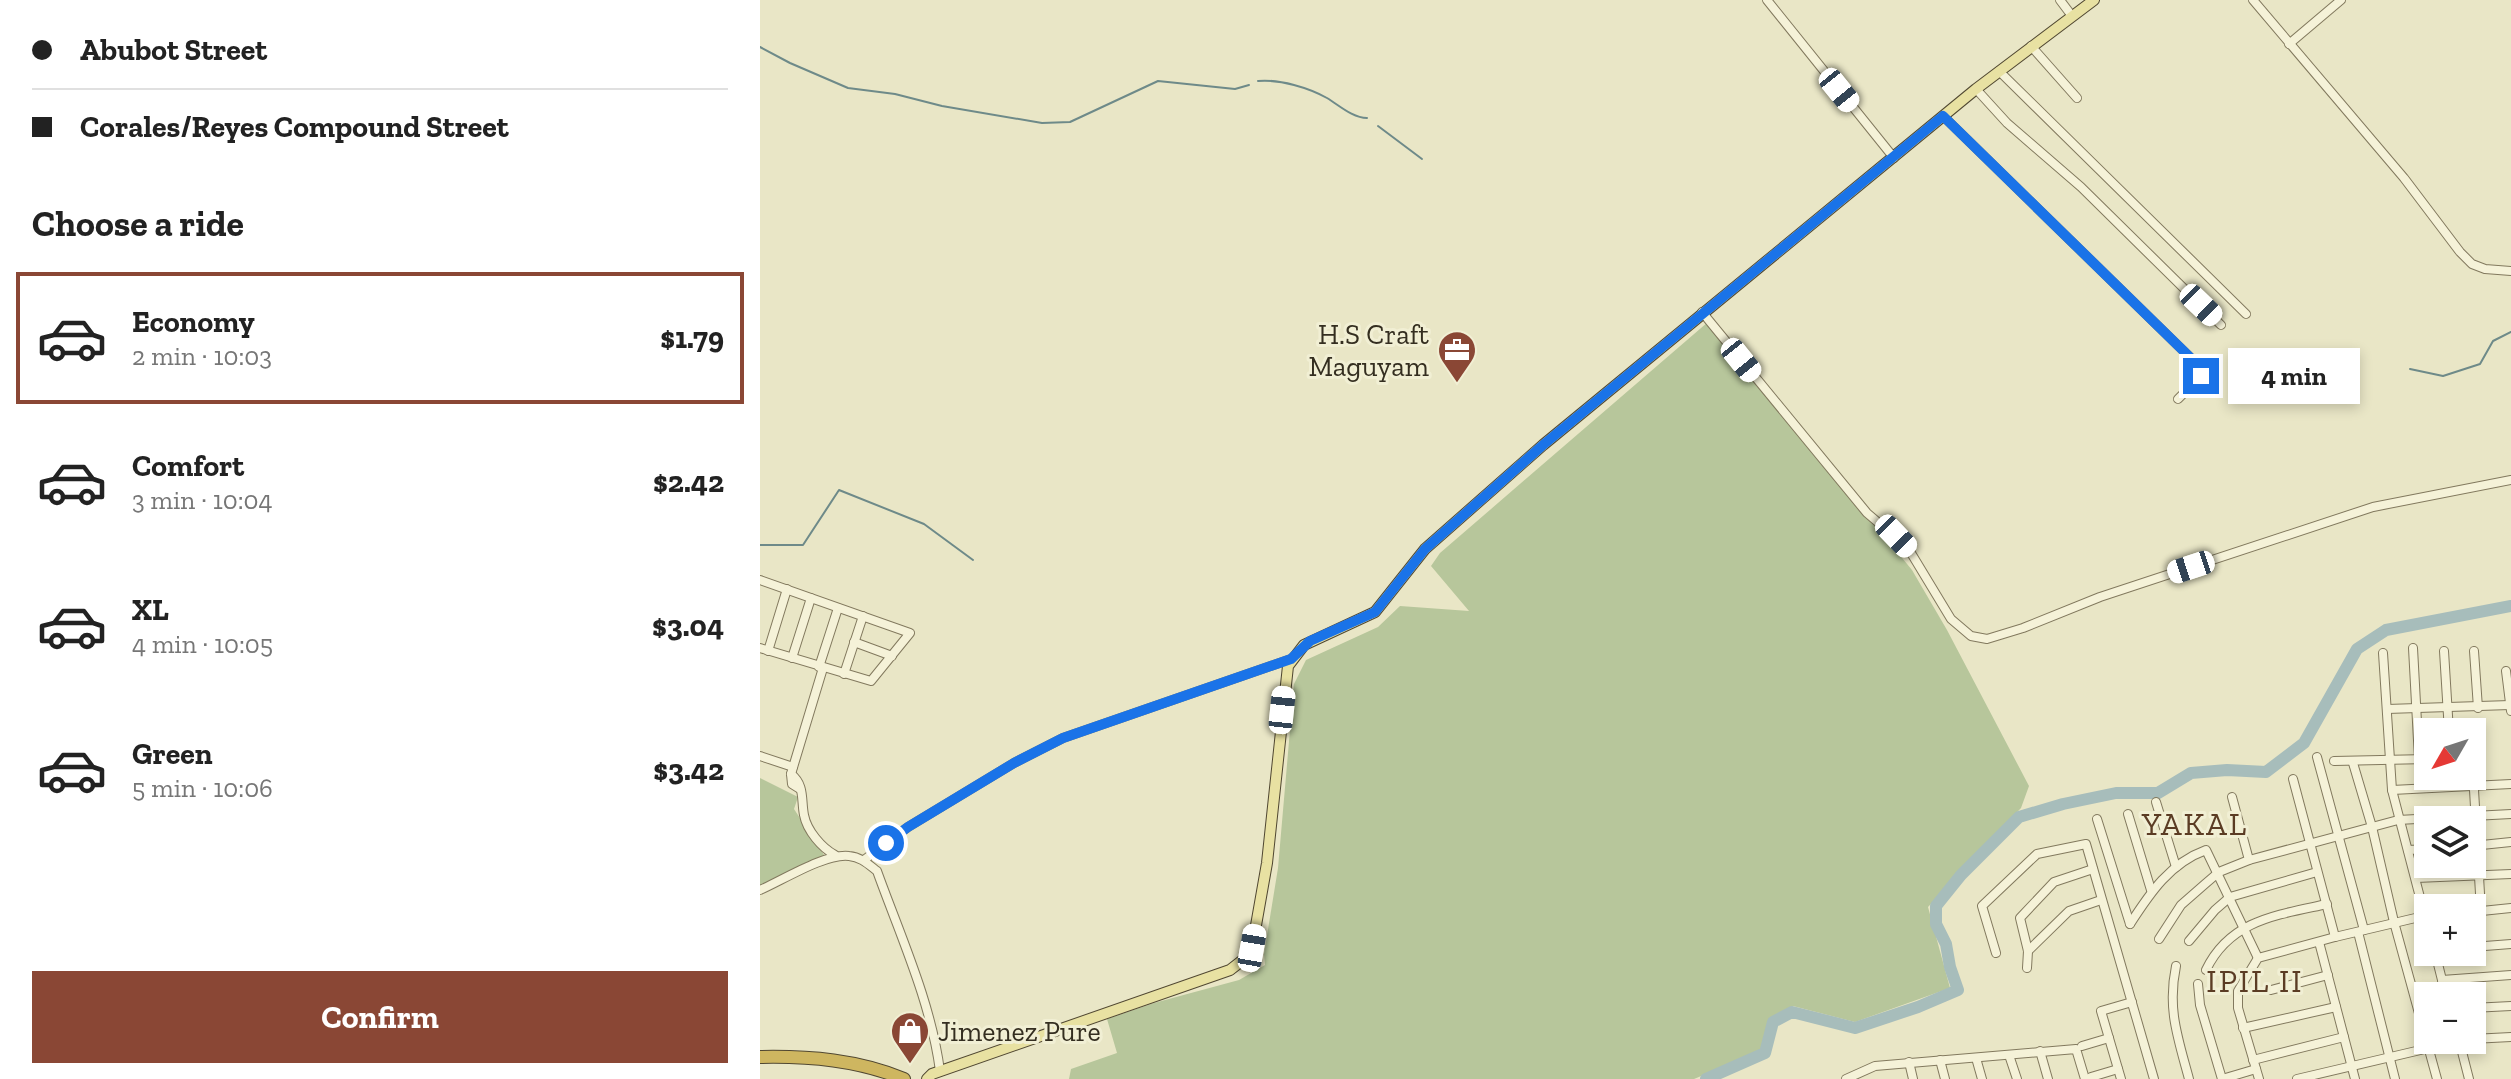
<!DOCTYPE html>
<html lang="en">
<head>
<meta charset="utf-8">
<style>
  :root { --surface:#fff; --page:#f2f2f2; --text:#222; --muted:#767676; --line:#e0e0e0; --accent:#8a4735 }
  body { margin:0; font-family:"Zilla Slab",serif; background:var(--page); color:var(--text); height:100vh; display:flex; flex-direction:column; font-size:30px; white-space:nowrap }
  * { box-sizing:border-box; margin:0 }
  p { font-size:26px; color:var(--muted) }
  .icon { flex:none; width:44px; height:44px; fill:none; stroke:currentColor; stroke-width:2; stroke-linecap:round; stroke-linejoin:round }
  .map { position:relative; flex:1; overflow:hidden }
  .panel { display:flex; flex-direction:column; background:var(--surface); width:760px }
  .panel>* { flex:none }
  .banner { display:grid; align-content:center; height:176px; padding:0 32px; background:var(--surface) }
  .needle { width:52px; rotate:231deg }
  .buttons { position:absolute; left:1654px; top:718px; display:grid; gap:16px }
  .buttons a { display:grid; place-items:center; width:72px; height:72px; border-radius:0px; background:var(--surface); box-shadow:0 4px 12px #0003; font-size:40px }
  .end { position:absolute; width:36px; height:36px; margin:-18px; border:10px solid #1a73e8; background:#fff; box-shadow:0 0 0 4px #fff }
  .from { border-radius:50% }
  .bubble { position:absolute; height:56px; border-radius:0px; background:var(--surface); box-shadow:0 4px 12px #0003; font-size:26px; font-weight:700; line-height:56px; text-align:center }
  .car { position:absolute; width:24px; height:48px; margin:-24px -12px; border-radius:10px; box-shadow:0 0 6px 2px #0007; background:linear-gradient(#fff 24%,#345 0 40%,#fff 0 76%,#345 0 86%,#fff 0) }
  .banner b { display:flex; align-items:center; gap:28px; height:76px; font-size:30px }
  .banner b+b { border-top:2px solid var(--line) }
  .banner i { width:20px; height:20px; background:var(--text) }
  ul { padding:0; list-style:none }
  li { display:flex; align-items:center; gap:24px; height:132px; margin:0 16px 12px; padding:0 16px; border:4px solid transparent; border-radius:0px }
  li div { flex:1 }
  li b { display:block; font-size:30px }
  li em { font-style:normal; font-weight:700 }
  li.current { border-color:var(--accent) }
  li>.icon { width:72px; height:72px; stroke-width:1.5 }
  h2 { padding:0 32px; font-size:36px; line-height:96px }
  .button { display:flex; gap:16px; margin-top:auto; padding:16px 32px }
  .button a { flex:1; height:92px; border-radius:0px; background:var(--accent); color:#fff; font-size:32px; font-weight:700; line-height:92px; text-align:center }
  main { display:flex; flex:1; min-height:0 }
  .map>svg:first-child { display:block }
</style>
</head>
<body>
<main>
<section class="panel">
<div class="banner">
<b><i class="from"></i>Abubot Street</b>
<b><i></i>Corales/Reyes Compound Street</b>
</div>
<h2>Choose a ride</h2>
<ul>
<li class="current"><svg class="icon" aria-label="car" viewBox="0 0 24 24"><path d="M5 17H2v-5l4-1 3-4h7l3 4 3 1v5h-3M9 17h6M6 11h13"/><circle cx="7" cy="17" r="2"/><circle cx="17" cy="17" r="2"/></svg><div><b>Economy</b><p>2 min · 10:03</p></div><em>$1.79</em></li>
<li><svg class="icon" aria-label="car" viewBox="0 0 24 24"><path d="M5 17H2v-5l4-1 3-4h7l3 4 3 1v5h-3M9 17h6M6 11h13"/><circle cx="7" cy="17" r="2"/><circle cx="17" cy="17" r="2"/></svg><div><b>Comfort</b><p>3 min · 10:04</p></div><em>$2.42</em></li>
<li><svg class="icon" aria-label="car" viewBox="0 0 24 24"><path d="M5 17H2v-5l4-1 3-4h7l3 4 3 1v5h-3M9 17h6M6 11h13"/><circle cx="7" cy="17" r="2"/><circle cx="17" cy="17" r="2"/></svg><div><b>XL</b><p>4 min · 10:05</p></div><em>$3.04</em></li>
<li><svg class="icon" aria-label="car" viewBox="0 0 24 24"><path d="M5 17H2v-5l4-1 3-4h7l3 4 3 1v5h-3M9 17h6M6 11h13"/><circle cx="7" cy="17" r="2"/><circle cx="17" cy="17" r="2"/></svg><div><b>Green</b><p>5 min · 10:06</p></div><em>$3.42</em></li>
</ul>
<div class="button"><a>Confirm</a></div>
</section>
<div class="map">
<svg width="1751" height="1079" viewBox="0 0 1751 1079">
  <rect width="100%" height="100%" fill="#e9e6c6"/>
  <g fill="#b7c69b">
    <polygon points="948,322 1152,570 1187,630 1269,786 1261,808 1168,907 1190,988 1095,1022 1033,1006 1009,1020 1002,1051 934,1079 309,1079 311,1069 357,1053 347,1019 394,1003 479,980 505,965 504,954 518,868 534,684 546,660 618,627 640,606 709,611 671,566 680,553"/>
    <polygon points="0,778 38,797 34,809 66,858 0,887"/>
  </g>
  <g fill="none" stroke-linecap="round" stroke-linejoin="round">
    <g stroke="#6e8a89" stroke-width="2">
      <polyline points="0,47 30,63 88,88 135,94 182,106 282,123 310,122 398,81 475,89 489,85"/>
      <path d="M498,81C520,79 549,88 567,98C580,106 593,118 607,118"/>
      <polyline points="618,126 662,159"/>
      <polyline points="1650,369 1683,376 1720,364 1733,341 1751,332"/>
      <polyline points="0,545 43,545 79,490 164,524 213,560"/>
    </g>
    <polyline stroke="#a7bdbb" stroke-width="12" points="946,1079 1005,1053 1013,1022 1032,1012 1095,1028 1158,1007 1198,990 1190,967 1186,944 1176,924 1176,906 1201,875 1259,817 1303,804 1356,793 1398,793 1431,773 1467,770 1506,772 1544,743 1597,649 1626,630 1751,606"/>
    <g stroke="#82795e" stroke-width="10">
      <g id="minor">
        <polyline points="1007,0 1134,158"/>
        <polyline points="1300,0 1312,16"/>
        <polyline points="1493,0 1644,178 1700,252 1712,264 1725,269 1751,271"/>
        <polyline points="1529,44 1581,0"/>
        <polyline points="1271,46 1317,98"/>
        <polyline points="1239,71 1486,314"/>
        <polyline points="1216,89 1247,123 1321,187 1461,325"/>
        <polyline points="1183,116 1441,368 1441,376 1418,399"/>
        <polyline points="942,312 1107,513 1148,548 1191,619 1211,636 1227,639 1263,628 1340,597 1613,507 1751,480"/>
        <polyline points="0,580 150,633 111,681 0,648"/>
        <polyline points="94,642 132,656"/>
        <polyline points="1653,648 1659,759"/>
        <polyline points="8,651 27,589"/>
        <polyline points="1684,651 1689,732"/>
        <polyline points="1714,651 1718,708"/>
        <polyline points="1623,653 1632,790 1668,928"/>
        <polyline points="32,658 51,598"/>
        <polyline points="59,667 78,608"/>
        <polyline points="1746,671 1751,711"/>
        <polyline points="84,674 103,616"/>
        <polyline points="1627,709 1750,705"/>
        <polyline points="1712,755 1721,911"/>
        <polyline points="0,756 33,767"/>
        <polyline points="1557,757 1604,930"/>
        <polyline points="1574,761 1668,759"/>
        <polyline points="1593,763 1612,827 1634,922 1677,1079"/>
        <path d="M31,774C45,785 41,800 44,815C47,831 62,848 75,855"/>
        <polyline points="1533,779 1575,937"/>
        <polyline points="40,789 32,784 31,774 63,668"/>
        <polyline points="1632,790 1751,784"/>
        <polyline points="1472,797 1489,860"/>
        <polyline points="1396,802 1416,867"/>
        <polyline points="1368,814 1391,890"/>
        <polyline points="1337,819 1370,924"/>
        <polyline points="1712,846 1751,842"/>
        <polyline points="1648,850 1668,849"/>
        <polyline points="104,860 148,827 254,763 303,738 531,659"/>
        <polyline points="1656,878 1751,874"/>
        <path d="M0,890C23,880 66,853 89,856C101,857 108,864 117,871C140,935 171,1002 180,1071"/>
        <polyline points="1712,912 1751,908"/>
        <path d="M1370,924C1390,893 1410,863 1446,850L1498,958"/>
        <polyline points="1598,932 1635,1079"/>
        <polyline points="1399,939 1421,905 1445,884 1459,872 1489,860 1638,820 1751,814"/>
        <polyline points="1429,941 1455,910 1470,897 1557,872"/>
        <polyline points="1559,942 1595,1079"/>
        <polyline points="1712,947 1751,944"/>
        <polyline points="1268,951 1309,911 1341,900"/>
        <polyline points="1675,952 1686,996"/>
        <polyline points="1236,953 1222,906 1277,854 1326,844 1394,1079"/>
        <path d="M1416,966C1407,1009 1418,1038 1429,1079"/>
        <polyline points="1267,968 1268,951 1260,918 1294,882 1333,869"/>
        <path d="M1446,970C1470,920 1517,915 1567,904"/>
        <polyline points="1682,980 1751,975"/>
        <polyline points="1438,984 1440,1005 1462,1079"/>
        <polyline points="1511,990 1568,975"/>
        <polyline points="1712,1008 1751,1006"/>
        <polyline points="1483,1028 1576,1007"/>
        <polyline points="1712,1039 1751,1037"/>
        <polyline points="1699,1040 1709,1079"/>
        <polyline points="1322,1046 1349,1038"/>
        <polyline points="1280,1051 1288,1079"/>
        <polyline points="1249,1055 1257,1079"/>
        <polyline points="1216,1058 1222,1079"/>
        <polyline points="1180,1060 1185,1079"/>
        <polyline points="1493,1060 1584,1037"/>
        <polyline points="1149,1062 1153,1079"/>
        <polyline points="1331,1077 1358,1069"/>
        <polyline points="1086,1079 1115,1066 1316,1049 1325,1079"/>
        <polyline points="1361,1079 1341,1011 1372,1002"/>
        <polyline points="1462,1079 1496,1069"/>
        <polyline points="1499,1079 1478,1008 1478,991 1498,958 1575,937 1668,915"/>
        <polyline points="1537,1079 1703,1040"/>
      </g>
    </g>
    <g stroke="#504731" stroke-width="12">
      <polyline id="major" points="167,1079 172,1074 470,970 488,956 492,948 507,863 528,666 544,645 615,612 665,549 783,445 1216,89 1334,0"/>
    </g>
    <g stroke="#504731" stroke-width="14">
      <path id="highway" d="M0,1057C50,1056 98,1060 144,1079"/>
    </g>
    <use href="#minor" stroke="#f5f2d8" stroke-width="8"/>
    <use href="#major" stroke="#e8e1a2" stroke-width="10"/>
    <use href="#highway" stroke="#ceb660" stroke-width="12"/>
  </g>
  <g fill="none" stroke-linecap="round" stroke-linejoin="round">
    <polyline stroke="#1a73e8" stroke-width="10" points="126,843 148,827 254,763 303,738 531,659 550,641 615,612 665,549 783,445 1183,116 1441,368 1441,376"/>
  </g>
  <defs>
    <g id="office-pin" transform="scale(2)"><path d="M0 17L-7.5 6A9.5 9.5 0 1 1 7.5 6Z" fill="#8a4735" stroke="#f1efd4"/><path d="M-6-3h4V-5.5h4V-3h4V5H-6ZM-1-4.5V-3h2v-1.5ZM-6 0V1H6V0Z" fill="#fff"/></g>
    <g id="shop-pin" transform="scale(2)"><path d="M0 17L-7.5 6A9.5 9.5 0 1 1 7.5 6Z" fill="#8a4735" stroke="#f1efd4"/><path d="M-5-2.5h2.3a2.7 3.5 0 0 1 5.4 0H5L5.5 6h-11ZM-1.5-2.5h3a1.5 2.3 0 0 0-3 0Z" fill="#fff"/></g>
  </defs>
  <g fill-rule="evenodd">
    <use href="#office-pin" x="697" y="350"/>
    <use href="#shop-pin" x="150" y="1031"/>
  </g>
  <g text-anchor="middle" stroke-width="6" stroke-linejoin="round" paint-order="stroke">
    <g font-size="28" fill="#342e20" stroke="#f1efd4" text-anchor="end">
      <text x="669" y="344">H.S Craft<tspan x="669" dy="32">Maguyam</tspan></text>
      <text x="178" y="1041" text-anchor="start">Jimenez Pure</text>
    </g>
    <g font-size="32" letter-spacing="2" fill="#5b3c24" stroke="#f1efd4">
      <text x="1435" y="835">YAKAL</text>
      <text x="1495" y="992">IPIL II</text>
    </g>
  </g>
</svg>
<div class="buttons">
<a><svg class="needle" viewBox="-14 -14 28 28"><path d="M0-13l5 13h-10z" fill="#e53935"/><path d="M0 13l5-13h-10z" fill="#767676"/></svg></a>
<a><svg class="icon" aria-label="layers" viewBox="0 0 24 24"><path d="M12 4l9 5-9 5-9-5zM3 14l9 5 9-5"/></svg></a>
<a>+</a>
<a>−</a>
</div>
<i class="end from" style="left:126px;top:843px"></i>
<i class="end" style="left:1441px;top:376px"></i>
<div class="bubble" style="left:1468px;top:348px;width:132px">4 min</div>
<i class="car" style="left:1079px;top:90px;rotate:141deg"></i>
<i class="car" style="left:1441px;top:305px;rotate:134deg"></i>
<i class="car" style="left:981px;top:360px;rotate:141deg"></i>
<i class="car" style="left:1136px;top:536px;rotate:136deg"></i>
<i class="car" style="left:1431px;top:567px;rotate:252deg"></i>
<i class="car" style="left:522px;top:710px;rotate:6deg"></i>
<i class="car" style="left:492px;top:948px;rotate:10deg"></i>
</div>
</main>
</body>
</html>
